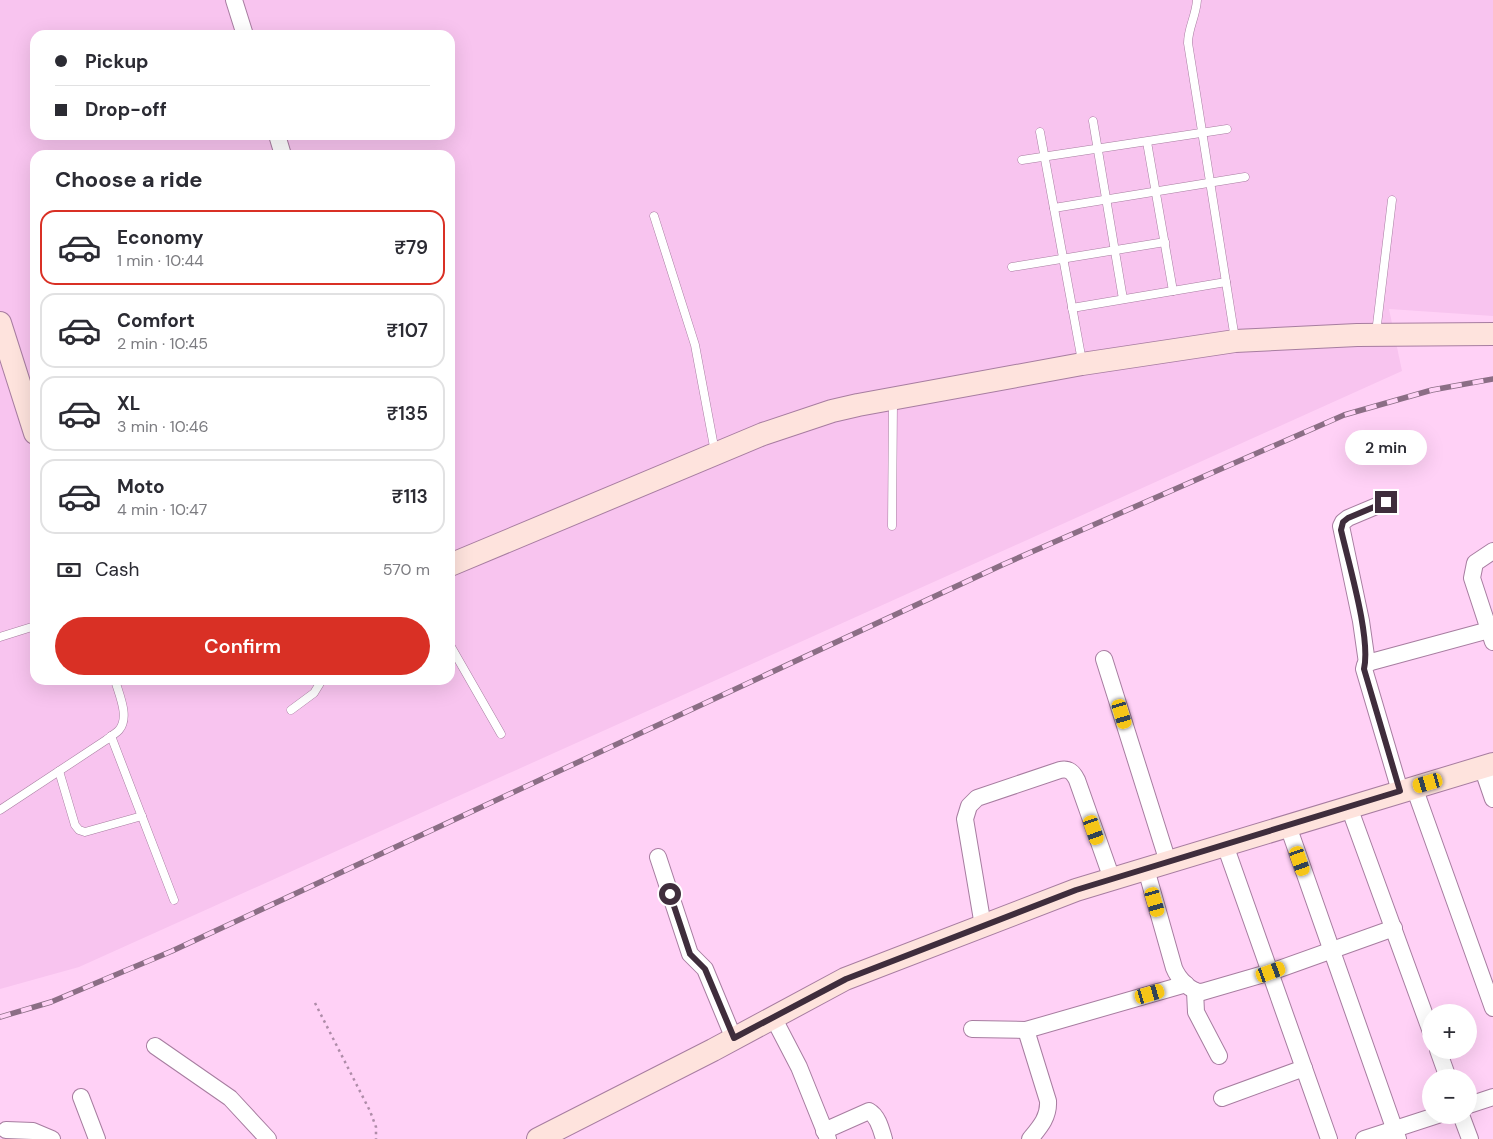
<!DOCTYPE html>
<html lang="en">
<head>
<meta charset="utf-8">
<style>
  :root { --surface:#fff; --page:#f2f2f3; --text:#2b2b33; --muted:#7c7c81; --line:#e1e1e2; --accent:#d93025 }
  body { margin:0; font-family:"DM Sans",sans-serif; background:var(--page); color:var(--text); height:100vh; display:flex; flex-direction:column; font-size:19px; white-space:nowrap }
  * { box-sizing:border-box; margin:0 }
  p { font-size:16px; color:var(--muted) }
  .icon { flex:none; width:28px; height:28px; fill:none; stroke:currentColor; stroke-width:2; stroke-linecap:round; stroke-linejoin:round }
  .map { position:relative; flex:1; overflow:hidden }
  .drawer { position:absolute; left:30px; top:150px; width:425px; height:535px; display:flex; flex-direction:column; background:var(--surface); border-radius:15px; box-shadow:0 5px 20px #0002 }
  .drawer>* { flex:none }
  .hud { position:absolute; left:30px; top:30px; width:425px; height:110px; border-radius:15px; box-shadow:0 5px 20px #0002; display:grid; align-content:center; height:110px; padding:0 25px; background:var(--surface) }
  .tools { position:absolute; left:1422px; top:1004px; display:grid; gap:10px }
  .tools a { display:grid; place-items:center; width:55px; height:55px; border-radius:50%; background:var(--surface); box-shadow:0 5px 20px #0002; font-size:25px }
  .end { position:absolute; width:22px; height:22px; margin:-11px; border:6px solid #3f2d3c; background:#fff; box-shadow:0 0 0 2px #fff }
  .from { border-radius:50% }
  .bubble { position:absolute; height:35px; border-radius:18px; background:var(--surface); box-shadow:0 5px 20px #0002; font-size:16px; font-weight:600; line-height:35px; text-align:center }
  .car { position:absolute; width:15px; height:30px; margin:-15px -8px; border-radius:6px; box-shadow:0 0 4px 1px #0007; background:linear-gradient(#f5c518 24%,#345 0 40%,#f5c518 0 76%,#345 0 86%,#f5c518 0) }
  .hud b { display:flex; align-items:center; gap:18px; height:48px; font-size:19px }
  .hud b+b { border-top:1px solid var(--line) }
  .hud i { width:12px; height:12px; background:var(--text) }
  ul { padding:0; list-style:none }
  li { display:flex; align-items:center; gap:15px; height:75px; margin:0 10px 8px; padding:0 15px; border:2px solid var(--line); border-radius:15px }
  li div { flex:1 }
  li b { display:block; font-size:19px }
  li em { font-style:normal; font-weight:600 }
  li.on { border-color:var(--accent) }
  li>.icon { width:45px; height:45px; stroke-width:1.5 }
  h2 { padding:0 25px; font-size:22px; line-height:60px }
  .pay { display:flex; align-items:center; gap:12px; height:55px; padding:0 25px; font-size:19px }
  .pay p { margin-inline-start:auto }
  .cta { display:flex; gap:10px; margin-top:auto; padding:10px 25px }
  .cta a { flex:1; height:58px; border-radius:30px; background:var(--accent); color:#fff; font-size:20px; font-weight:600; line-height:58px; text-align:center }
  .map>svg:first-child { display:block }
</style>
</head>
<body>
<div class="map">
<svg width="1493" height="1139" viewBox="0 0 1493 1139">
  <rect width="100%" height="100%" fill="#ffd1f6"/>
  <path fill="#f8c4ef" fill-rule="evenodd" d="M0,0H1493V316L1389,309L1402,371L79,967L0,989ZM35,35H450V135H35ZM35,155H450V680H35Z"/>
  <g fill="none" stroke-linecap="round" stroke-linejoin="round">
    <g stroke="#a77da0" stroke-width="9">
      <g id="lane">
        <path d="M1197,0C1196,16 1188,28 1188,43L1235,339"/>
        <polyline points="1093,121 1123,299"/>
        <polyline points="1040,132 1082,361"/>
        <polyline points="1147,142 1173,291"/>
        <polyline points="1022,160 1227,129"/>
        <polyline points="1054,208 1245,177"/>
        <polyline points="654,216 695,345 715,452"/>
        <polyline points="1012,267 1165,242"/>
        <polyline points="1072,308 1226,282"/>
        <polyline points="1376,333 1392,200"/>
        <polyline points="892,526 893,401"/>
        <polyline points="0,637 35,626"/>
        <polyline points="450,645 501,734"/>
        <polyline points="291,710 314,693 322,680"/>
        <polyline points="111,736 174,900"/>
        <polyline points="59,771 75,825 79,830 85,832 142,816"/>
        <path d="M0,810L106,740C110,737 115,734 119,730C130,717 119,695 115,680"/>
      </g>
    </g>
    <g stroke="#a77da0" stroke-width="18">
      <g id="street">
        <polyline points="234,0 245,35"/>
        <polyline points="277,135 283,155"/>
        <polyline points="1493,551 1475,563 1472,578 1493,642"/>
        <polyline points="1104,659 1168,862"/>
        <polyline points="1367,663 1361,621 1341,526 1343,522 1348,518 1386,502"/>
        <polyline points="1482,767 1493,799"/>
        <polyline points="1414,787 1493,1008"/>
        <polyline points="1400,791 1364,669 1365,665 1371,662 1493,629"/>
        <polyline points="1349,807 1431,1032"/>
        <polyline points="1288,826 1398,1139"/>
        <polyline points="1225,845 1329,1139"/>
        <polyline points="658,857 690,954 705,969 734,1039"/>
        <path d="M1146,869L1174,968C1178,978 1190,992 1202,992L1271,972L1394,928"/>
        <path d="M983,926L965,819L969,806L977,798L1060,770C1069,768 1073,772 1077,780L1112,879"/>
        <polyline points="1195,991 1196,1012 1219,1056"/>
        <polyline points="773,1017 799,1067 828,1139"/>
        <polyline points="972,1029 1026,1030 1186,984"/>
        <path d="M1026,1030L1048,1101C1049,1117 1040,1127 1030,1139"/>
        <polyline points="155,1046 230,1098 268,1139"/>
        <polyline points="1438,1050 1448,1078"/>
        <polyline points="81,1097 97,1139"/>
        <polyline points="1222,1098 1304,1068"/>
        <polyline points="1469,1105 1493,1097"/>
        <polyline points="1461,1115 1470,1139"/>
        <polyline points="6,1130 33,1131 52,1139"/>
        <path d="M824,1131L869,1111C878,1116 881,1129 884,1139"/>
        <polyline points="1364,1139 1438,1115"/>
      </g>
    </g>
    <g stroke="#a77da0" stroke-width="24">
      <g id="secondary">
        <polyline points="0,323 35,433"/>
        <polyline points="450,565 763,434 832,411 858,405 1082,364 1235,341 1357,335 1493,334"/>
        <polyline points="538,1139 713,1050 845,979 1076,890 1493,764"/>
      </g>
    </g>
    <polyline stroke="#ae8ca8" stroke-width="2.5" stroke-dasharray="2.5 4" stroke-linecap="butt" points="315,1003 370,1111 376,1127 376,1139"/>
    <use href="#lane" stroke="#fff" stroke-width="8"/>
    <use href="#street" stroke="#fff" stroke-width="16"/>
    <use href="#secondary" stroke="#fee3dd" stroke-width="22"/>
    <g stroke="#8b6e85" stroke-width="5.5">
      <polyline id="rail" points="0,1017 51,1002 172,951 1002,565 1344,415 1432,390 1493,379"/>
    </g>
    <use href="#rail" stroke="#ffd1f6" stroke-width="4" stroke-dasharray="11" stroke-linecap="butt"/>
  </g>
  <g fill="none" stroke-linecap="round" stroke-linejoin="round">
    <path stroke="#3f2d3c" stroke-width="6" d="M670,894L690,954L705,969L734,1038L846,979L1076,890L1400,791L1364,669C1371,638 1349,565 1341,530L1343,522L1348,518L1386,502"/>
  </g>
</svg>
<div class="tools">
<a>+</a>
<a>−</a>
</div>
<i class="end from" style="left:670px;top:894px"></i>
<i class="end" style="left:1386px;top:502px"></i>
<div class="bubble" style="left:1345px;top:430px;width:82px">2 min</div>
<i class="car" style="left:1122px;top:714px;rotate:163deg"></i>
<i class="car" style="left:1428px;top:783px;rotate:254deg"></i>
<i class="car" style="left:1094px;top:830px;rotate:161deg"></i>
<i class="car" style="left:1300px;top:861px;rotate:161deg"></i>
<i class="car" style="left:1155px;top:902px;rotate:164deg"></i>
<i class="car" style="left:1271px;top:972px;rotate:70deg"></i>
<i class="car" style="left:1150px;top:994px;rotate:74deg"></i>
<div class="hud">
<b><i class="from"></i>Pickup</b>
<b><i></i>Drop-off</b>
</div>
<section class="drawer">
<h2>Choose a ride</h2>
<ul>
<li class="on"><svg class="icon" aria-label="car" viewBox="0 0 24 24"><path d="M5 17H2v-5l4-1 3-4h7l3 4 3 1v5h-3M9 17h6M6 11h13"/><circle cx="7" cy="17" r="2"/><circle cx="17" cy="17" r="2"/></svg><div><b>Economy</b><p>1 min · 10:44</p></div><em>₹79</em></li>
<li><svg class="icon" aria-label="car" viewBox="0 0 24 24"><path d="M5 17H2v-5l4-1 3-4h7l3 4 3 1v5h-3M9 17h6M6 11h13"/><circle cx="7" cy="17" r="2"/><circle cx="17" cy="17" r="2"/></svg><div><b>Comfort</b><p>2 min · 10:45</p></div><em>₹107</em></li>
<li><svg class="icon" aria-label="car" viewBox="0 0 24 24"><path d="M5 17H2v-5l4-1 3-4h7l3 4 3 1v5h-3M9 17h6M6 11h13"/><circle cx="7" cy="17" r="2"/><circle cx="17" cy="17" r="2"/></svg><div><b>XL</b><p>3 min · 10:46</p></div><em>₹135</em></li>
<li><svg class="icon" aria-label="car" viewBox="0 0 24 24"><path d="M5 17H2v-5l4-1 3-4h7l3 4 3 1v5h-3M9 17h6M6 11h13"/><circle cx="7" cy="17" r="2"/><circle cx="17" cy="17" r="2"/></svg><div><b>Moto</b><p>4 min · 10:47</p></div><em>₹113</em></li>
</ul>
<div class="pay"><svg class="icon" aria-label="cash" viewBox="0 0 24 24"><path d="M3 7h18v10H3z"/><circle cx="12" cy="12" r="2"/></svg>Cash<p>570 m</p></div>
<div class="cta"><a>Confirm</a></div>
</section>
</div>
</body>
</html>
